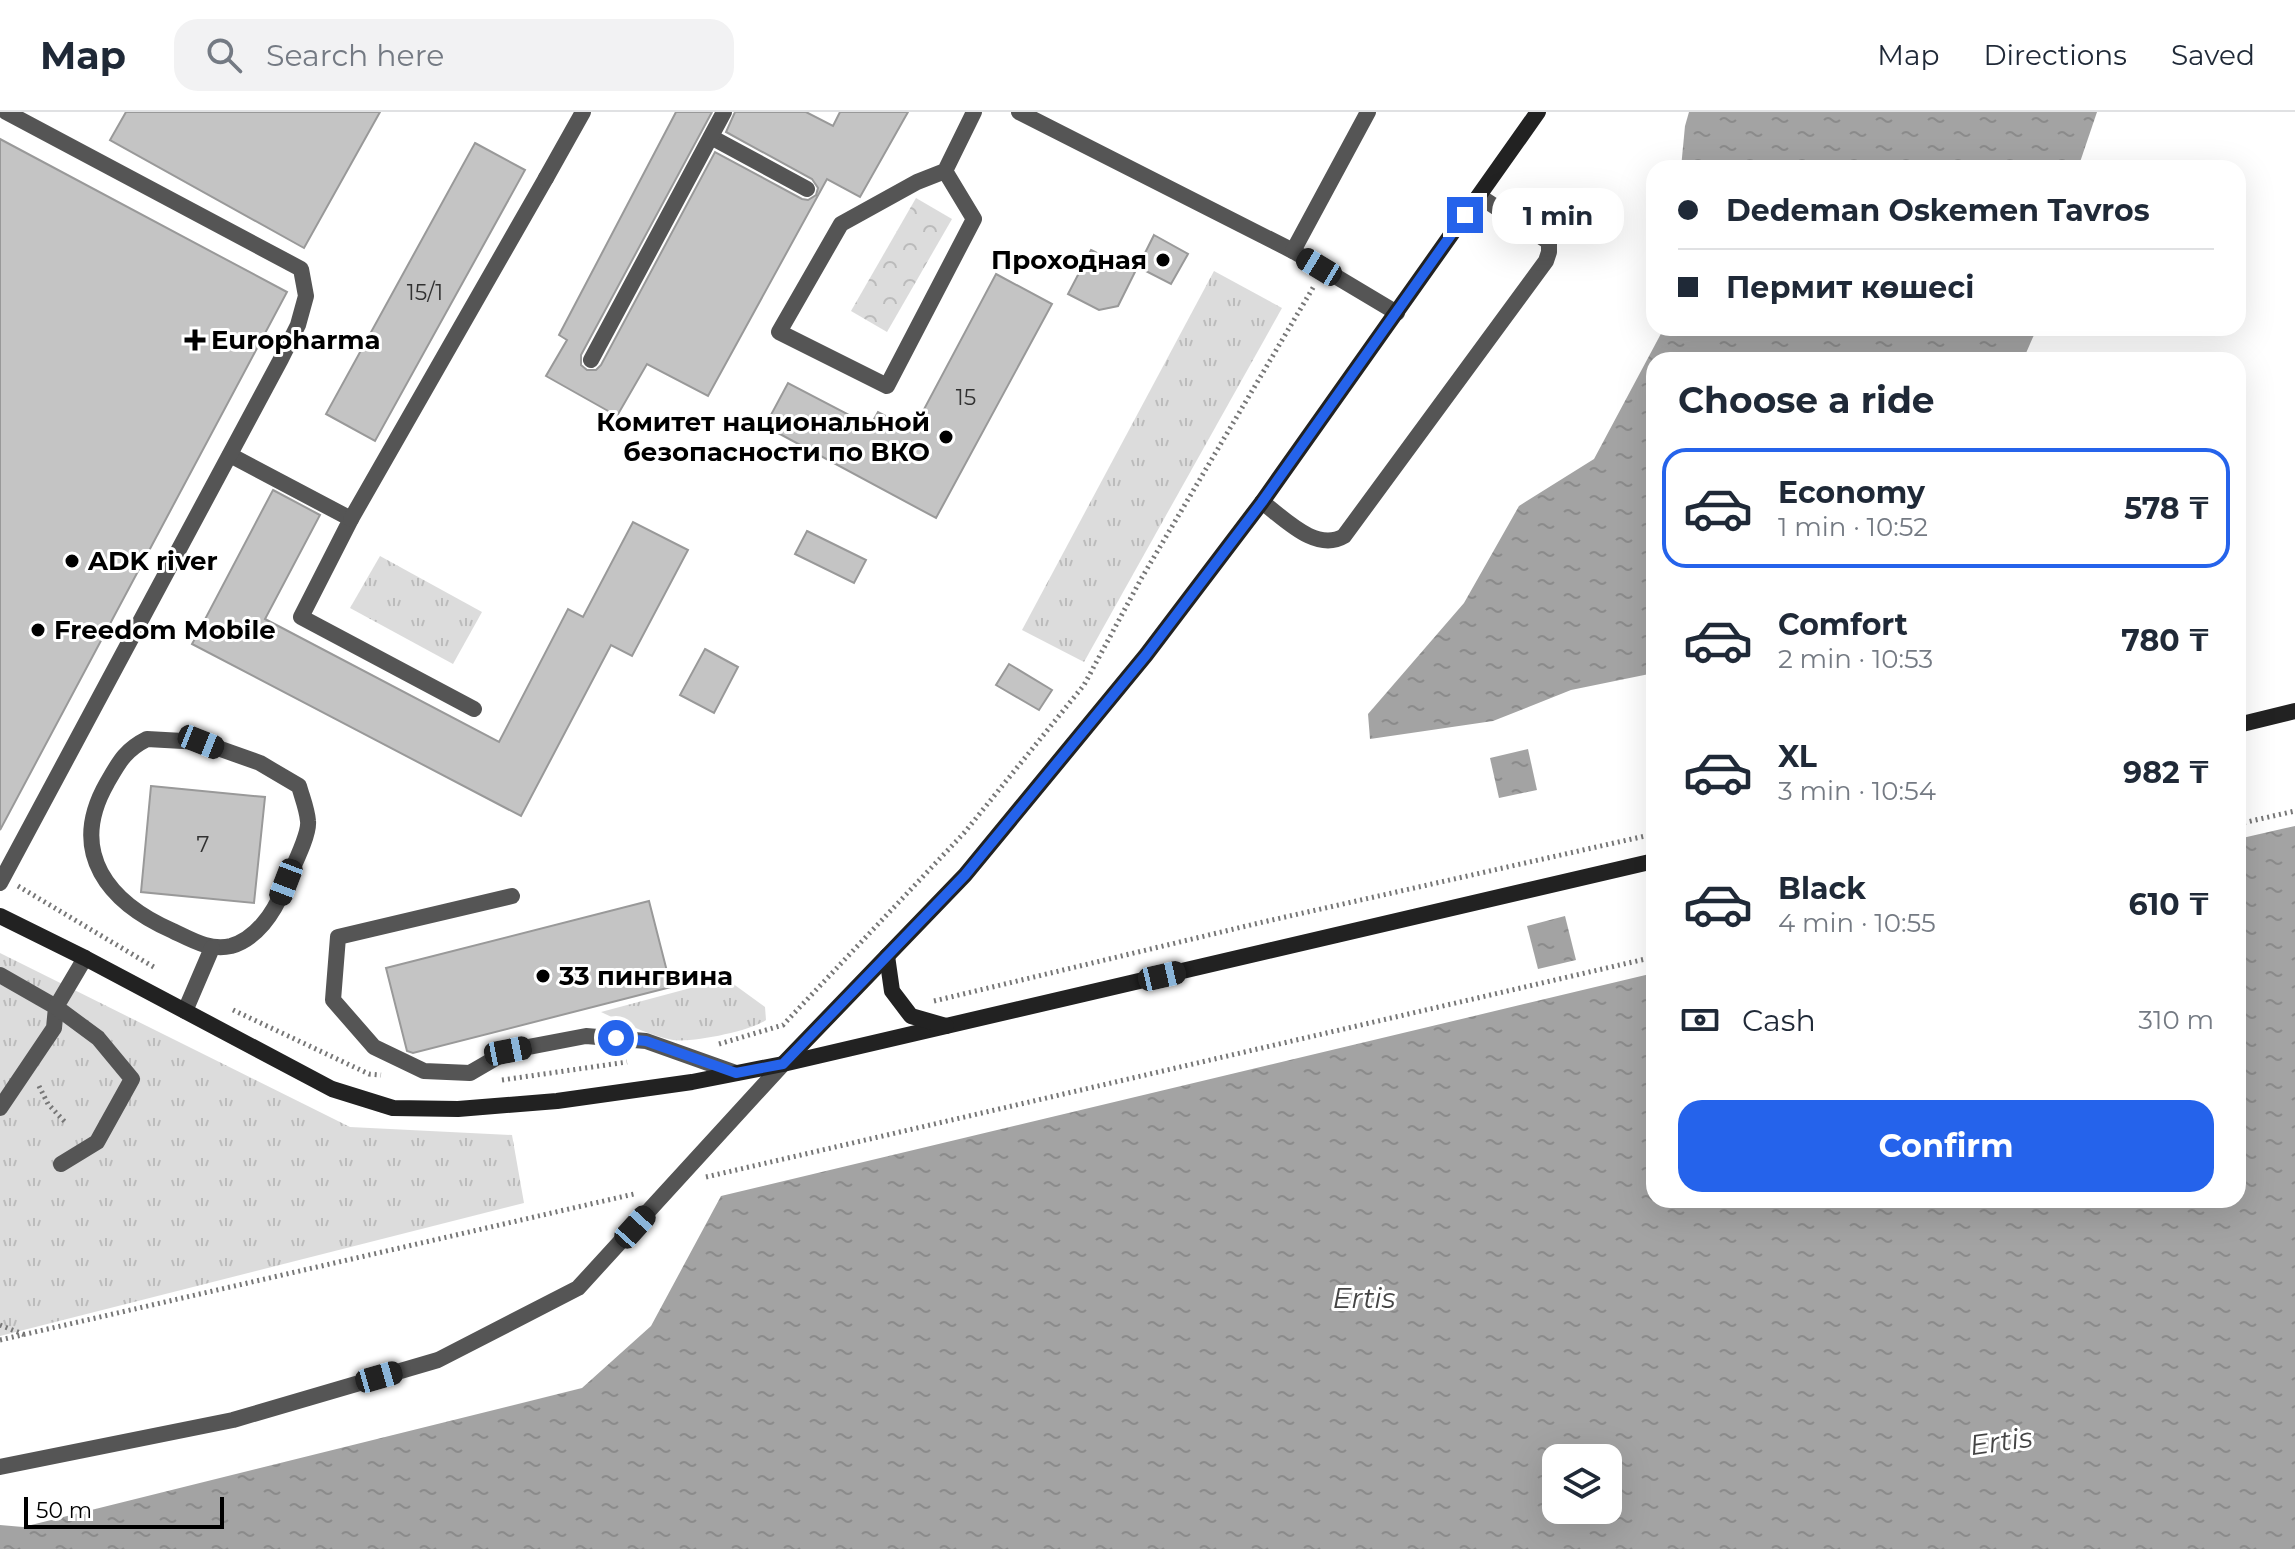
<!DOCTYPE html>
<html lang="en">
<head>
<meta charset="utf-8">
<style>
  :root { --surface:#fff; --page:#f2f2f3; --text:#1f2937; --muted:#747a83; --line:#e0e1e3; --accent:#2563eb }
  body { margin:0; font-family:Montserrat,sans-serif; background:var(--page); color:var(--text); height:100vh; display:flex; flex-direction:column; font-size:30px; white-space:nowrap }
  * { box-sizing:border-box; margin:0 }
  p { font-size:26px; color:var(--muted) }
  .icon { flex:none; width:44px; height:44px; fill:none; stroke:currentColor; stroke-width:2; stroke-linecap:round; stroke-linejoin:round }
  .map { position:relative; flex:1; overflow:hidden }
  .details { position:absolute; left:1646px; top:240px; width:600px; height:856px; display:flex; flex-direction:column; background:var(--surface); border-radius:24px; box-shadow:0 8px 32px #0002 }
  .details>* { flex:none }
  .top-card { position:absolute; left:1646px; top:48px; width:600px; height:176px; border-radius:24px; box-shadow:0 8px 32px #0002; display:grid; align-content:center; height:176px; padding:0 32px; background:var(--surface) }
  .fabs { position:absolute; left:1542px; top:1332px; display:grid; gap:16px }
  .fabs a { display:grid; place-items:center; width:80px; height:80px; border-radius:16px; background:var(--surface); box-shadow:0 8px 32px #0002; font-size:40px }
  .scale { position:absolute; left:24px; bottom:20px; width:200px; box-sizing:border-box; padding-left:8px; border:4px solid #000; border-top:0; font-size:22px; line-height:28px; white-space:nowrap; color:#000; -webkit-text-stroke:6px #fff; paint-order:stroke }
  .end { position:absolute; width:36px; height:36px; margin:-18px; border:10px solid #2563eb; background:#fff; box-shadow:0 0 0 4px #fff }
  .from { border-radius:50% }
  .bubble { position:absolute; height:56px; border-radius:24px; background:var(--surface); box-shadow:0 8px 32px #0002; font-size:26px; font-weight:700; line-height:56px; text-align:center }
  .car { position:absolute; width:24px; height:48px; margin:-24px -12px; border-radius:10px; box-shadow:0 0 6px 2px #0007; background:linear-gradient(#222 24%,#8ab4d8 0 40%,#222 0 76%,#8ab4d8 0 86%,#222 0) }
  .top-card b { display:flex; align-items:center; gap:28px; height:76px; font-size:30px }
  .top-card b+b { border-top:2px solid var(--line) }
  .top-card i { width:20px; height:20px; background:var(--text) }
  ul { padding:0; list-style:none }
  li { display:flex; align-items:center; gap:24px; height:120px; margin:0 16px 12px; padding:0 16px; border:4px solid transparent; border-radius:24px }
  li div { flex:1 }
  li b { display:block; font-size:30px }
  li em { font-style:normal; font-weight:700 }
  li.active { border-color:var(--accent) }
  li>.icon { width:72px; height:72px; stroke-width:1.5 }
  h2 { padding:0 32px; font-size:36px; line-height:96px }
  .pay { display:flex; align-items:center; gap:20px; height:88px; padding:0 32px; font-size:30px }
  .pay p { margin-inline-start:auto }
  .button { display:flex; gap:16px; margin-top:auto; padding:16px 32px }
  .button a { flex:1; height:92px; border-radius:24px; background:var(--accent); color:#fff; font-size:32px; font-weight:700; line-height:92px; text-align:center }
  header { display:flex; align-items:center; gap:48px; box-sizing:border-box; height:112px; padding:0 40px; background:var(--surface); border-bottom:2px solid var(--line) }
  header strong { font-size:38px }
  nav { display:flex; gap:44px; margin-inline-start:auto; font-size:28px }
  .search { width:560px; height:72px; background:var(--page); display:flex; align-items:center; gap:20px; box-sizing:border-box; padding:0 28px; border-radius:24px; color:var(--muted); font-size:30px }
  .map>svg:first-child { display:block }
</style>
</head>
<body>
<header>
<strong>Map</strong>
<div class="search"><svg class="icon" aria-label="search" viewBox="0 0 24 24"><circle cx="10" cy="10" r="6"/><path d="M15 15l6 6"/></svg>Search here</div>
<nav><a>Map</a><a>Directions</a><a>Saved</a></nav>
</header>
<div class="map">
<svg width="2295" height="1437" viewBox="0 0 2295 1437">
  <defs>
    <pattern id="grass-tufts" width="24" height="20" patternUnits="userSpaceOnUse" patternTransform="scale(2)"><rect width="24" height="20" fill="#dcdcdc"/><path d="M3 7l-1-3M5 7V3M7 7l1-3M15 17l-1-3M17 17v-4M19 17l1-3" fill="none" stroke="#bbb"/></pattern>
    <pattern id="forest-crowns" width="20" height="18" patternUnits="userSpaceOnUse" patternTransform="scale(2)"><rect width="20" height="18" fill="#dcdcdc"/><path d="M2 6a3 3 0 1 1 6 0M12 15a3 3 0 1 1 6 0" fill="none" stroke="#bbb"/></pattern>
    <pattern id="water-ripples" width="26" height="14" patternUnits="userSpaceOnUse" patternTransform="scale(2)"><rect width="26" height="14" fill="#a3a3a3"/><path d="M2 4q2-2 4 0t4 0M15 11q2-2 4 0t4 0" fill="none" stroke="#8b8b8b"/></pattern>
  </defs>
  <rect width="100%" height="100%" fill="#fff"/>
  <g fill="url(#grass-tufts)">
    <polygon points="1214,159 1282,196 1084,550 1022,518"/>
    <polygon points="380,444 482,500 453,552 350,496"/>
    <polygon points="0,841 350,1015 512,1023 524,1091 0,1224"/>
    <path d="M732,871L765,895L766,908C751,919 692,931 673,928C649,924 623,910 601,900L698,874Z"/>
  </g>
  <polygon fill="url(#forest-crowns)" points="916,86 952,107 887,220 851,199"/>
  <g fill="url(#water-ripples)" fill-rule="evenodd">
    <polygon points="1689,0 2097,0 2078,56 1681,56 1685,14"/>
    <polygon points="1664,216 2037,216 2023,248 1654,248 1654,561 1571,578 1493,609 1370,627 1368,602 1464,491 1519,394 1594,347"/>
    <polygon points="1528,637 1537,678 1499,686 1490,646"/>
    <path d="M2295,714V1437H0V1413L23,1415L582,1276L651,1214L721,1084L1654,861V1088H2238V727ZM1556,1346H1608V1398H1556Z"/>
    <polygon points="1565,804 1576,848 1538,857 1527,814"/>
  </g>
  <g fill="#c4c4c4" stroke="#999" stroke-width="2">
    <polygon points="126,0 380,0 304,136 110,28"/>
    <polygon points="676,0 712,0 581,243 581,253 587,258 596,258 601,253 715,40 802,87 808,88 816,83 818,76 812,67 726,20 735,0 806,0 833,14 840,0 908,0 860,85 827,67 708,284 647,252 617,304 546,264 567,228 559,223"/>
    <polygon points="0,27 287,180 0,718"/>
    <polygon points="475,31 525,58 375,329 326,302"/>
    <polygon points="1154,123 1188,142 1171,172 1138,155"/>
    <polygon points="1091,138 1135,160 1118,194 1099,198 1068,182"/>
    <polygon points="996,162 1052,192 936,406 765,314 788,271 870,314 878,300 913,318"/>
    <polygon points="273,378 320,403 265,507 499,630 568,497 583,505 633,410 688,438 632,544 611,533 521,704 192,532"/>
    <polygon points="807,419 866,448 854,471 795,442"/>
    <polygon points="705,537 738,555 714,601 680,583"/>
    <polygon points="1009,552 1052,578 1039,598 996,573"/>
    <polygon points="151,674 265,685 254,791 141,780"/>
    <polygon points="649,789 671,875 413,941 407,939 386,856"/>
  </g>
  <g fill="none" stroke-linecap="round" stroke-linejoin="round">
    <g stroke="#777" stroke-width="5" stroke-dasharray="2 4" stroke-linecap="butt">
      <polyline points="2238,712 2295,699"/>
      <polyline points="18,774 157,857"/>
      <polyline points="934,889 1263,810 1654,722"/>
      <polyline points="233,898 369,962 381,963"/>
      <polyline points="719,932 783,913 964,721 1084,573 1141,467 1314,174"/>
      <polyline points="502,968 627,950"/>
      <polyline points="39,974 48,992 65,1010"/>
      <polyline points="706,1065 1654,845"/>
      <polyline points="0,1213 25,1223"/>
      <polyline points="0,1228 634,1082"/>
    </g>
    <g stroke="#555" stroke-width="16">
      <polyline points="1019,0 1293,139"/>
      <polyline points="711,25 807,77"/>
      <polyline points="945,59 974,107 887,274 779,220 841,112 917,70 945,59 974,0"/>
      <polyline points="591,248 724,0"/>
      <polyline points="230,343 351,407 301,505 474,597"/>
      <path d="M1262,390C1284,406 1316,441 1344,424L1546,149L1549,140V130L1479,84"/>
      <polyline points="351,407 546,66"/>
      <path d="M147,627L201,630L260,651L299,674C302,685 307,697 308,709C310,724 289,762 283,778C274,801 256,827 231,834C210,839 192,828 173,819C109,791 67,741 107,671C119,650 125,638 147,627Z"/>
      <polyline points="0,771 281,247 298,213 306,184 301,157 6,0"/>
      <polyline points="512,784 338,825 333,888 374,935 424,959 470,961 508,939 586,924 646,929 736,961"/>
      <polyline points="0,863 56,895 54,916 0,996"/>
      <polyline points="185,899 212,836"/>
      <polyline points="61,1052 97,1030 132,967 98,926 56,895 85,846"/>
    </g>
    <g stroke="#555" stroke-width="16">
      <polyline points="1368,0 1293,139 1397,201"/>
      <polyline points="546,66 583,0"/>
    </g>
    <polyline stroke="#555" stroke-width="16" points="0,1355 233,1308 438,1248 578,1176 783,952"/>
    <g stroke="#222" stroke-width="16">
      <polyline points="2238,613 2295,599"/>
      <polyline points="0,804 85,846 332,977 393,996 458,997 557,989 692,970 783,952 1654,749"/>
      <polyline points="887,844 892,879 911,904 946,914"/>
      <polyline points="783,952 965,763 1146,543 1262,390 1538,0"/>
    </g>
  </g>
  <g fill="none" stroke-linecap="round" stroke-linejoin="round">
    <polyline stroke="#2563eb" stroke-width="10" points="616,926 646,929 736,961 783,952 965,763 1146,543 1262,390 1465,103"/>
  </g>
  <g fill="#000" stroke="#fff" stroke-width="3">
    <circle cx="1163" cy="148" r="8"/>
    <path d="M191 216h8v8h8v8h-8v8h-8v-8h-8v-8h8z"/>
    <circle cx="946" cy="325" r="8"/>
    <circle cx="72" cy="449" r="8"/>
    <circle cx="38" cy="518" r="8"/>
    <circle cx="543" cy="864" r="8"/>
  </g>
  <g text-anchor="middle" stroke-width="6" stroke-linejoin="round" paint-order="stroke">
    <g font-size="22" fill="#313131">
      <text x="425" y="188">15/1</text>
      <text x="966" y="293">15</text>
      <text x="203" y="740">7</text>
    </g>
    <g font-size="26" font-weight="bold" fill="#000" stroke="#fff" text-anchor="start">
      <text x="1147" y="157" text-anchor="end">Проходная</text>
      <text x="211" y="237">Europharma</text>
      <text x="930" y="319" text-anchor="end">Комитет национальной<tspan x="930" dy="30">безопасности по ВКО</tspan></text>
      <text x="88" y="458">ADK river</text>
      <text x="54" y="527">Freedom Mobile</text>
      <text x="559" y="873">33 пингвина</text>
    </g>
    <g font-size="28" font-style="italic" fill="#444" stroke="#fff">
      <text x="1364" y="1196">Ertis</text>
      <text transform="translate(2001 1329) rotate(-8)" y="10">Ertis</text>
    </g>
  </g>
</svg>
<div class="fabs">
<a><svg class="icon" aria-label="layers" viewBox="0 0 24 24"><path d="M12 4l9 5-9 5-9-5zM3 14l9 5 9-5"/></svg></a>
</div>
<div class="scale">50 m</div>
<i class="end from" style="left:616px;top:926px"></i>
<i class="end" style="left:1465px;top:103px"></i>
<div class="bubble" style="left:1492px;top:76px;width:132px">1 min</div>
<i class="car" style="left:1319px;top:155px;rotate:301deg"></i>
<i class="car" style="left:201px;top:630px;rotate:112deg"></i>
<i class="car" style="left:286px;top:770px;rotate:201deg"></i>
<i class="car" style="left:1162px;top:864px;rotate:77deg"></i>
<i class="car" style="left:508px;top:939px;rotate:79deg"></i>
<i class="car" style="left:635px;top:1115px;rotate:42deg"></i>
<i class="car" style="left:379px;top:1265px;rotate:74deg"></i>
<div class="top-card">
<b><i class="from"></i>Dedeman Oskemen Tavros</b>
<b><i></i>Пермит көшесі</b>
</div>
<section class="details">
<h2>Choose a ride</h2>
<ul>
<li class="active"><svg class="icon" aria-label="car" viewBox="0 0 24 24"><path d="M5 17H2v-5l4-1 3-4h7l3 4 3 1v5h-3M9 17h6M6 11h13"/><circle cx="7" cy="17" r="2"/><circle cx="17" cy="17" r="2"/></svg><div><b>Economy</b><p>1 min · 10:52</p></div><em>578 ₸</em></li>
<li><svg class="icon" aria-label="car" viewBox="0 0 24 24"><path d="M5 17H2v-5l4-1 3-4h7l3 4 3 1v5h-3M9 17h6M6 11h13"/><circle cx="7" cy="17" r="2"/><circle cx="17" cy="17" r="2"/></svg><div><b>Comfort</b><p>2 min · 10:53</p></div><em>780 ₸</em></li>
<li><svg class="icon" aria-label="car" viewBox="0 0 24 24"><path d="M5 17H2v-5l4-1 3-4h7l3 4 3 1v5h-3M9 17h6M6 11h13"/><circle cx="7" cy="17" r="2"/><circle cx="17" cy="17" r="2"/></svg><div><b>XL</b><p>3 min · 10:54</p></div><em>982 ₸</em></li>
<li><svg class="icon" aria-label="car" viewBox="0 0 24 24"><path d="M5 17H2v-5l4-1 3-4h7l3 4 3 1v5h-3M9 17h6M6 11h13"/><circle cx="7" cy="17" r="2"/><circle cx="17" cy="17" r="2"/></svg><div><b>Black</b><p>4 min · 10:55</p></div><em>610 ₸</em></li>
</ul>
<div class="pay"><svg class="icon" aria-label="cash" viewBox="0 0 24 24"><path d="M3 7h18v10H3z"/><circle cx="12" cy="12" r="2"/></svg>Cash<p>310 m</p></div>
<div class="button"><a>Confirm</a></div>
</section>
</div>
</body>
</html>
